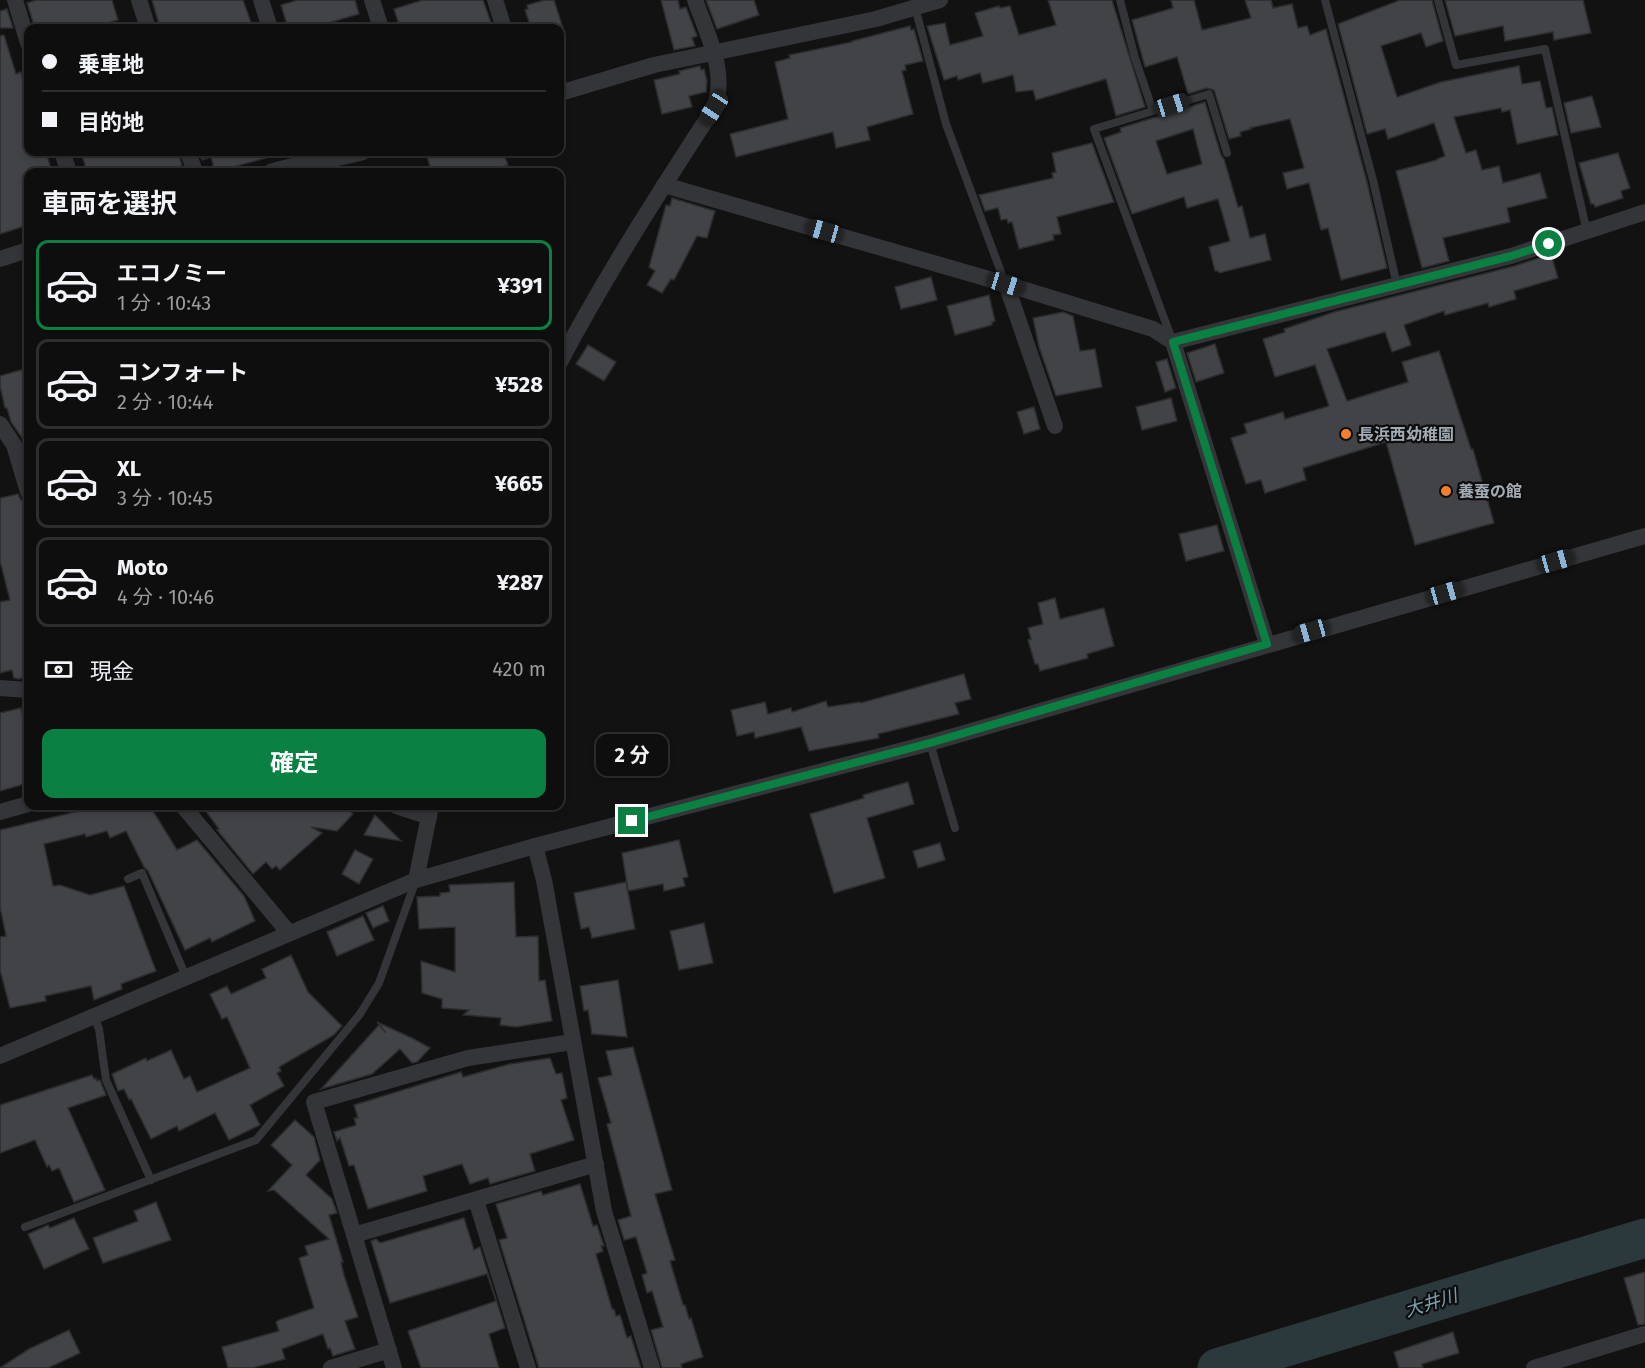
<!DOCTYPE html>
<html lang="ja">
<head>
<meta charset="utf-8">
<style>
  :root { --surface:#0e0e0e; --page:#1c1c1c; --text:#f1f3f6; --muted:#9b9c9e; --line:#2e2e2e; --accent:#0b8043 }
  body { margin:0; font-family:"Fira Sans","Noto Sans JP",sans-serif; background:var(--page); color:var(--text); height:100vh; display:flex; flex-direction:column; font-size:22px; white-space:nowrap }
  * { box-sizing:border-box; margin:0 }
  p { font-size:20px; color:var(--muted) }
  .icon { flex:none; width:33px; height:33px; fill:none; stroke:currentColor; stroke-width:2; stroke-linecap:round; stroke-linejoin:round }
  .map { position:relative; flex:1; overflow:hidden }
  .details { position:absolute; left:24px; top:168px; width:540px; height:642px; display:flex; flex-direction:column; background:var(--surface); border-radius:12px; box-shadow:0 3px 9px #0003,0 0 0 2px var(--line) }
  .details>* { flex:none }
  .banner { position:absolute; left:24px; top:24px; width:540px; height:132px; border-radius:12px; box-shadow:0 3px 9px #0003,0 0 0 2px var(--line); display:grid; align-content:center; height:132px; padding:0 18px; background:var(--surface) }
  .end { position:absolute; width:27px; height:27px; margin:-14px; border:8px solid #0b8043; background:#fff; box-shadow:0 0 0 3px #fff }
  .from { border-radius:50% }
  .bubble { position:absolute; height:42px; border-radius:12px; background:var(--surface); box-shadow:0 3px 9px #0003,0 0 0 2px var(--line); font-size:20px; font-weight:700; line-height:42px; text-align:center }
  .car { position:absolute; width:18px; height:36px; margin:-18px -9px; border-radius:8px; box-shadow:0 0 4px 2px #0007; background:linear-gradient(#222 24%,#8ab4d8 0 40%,#222 0 76%,#8ab4d8 0 86%,#222 0) }
  .banner b { display:flex; align-items:center; gap:21px; height:57px; font-size:22px }
  .banner b+b { border-top:2px solid var(--line) }
  .banner i { width:15px; height:15px; background:var(--text) }
  ul { padding:0; list-style:none }
  li { display:flex; align-items:center; gap:18px; height:90px; margin:0 12px 9px; padding:0 6px; border:3px solid var(--line); border-radius:12px }
  li div { flex:1 }
  li b { display:block; font-size:22px }
  li em { font-style:normal; font-weight:700 }
  li.active { border-color:var(--accent) }
  li>.icon { width:54px; height:54px; stroke-width:1.5 }
  h2 { padding:0 18px; font-size:27px; line-height:72px }
  .pay { display:flex; align-items:center; gap:15px; height:66px; padding:0 18px; font-size:22px }
  .pay p { margin-inline-start:auto }
  .action { display:flex; gap:12px; margin-top:auto; padding:12px 18px }
  .action a { flex:1; height:69px; border-radius:12px; background:var(--accent); color:#fff; font-size:24px; font-weight:700; line-height:69px; text-align:center }
  .map>svg:first-child { display:block }
</style>
</head>
<body>
<div class="map">
<svg width="1645" height="1368" viewBox="0 0 1645 1368">
  <rect width="100%" height="100%" fill="#121213"/>
  <g fill="none" stroke-linecap="round" stroke-linejoin="round">
    <polyline stroke="#2b383c" stroke-width="39" points="1217,1368 1645,1238"/>
  </g>
  <g fill="#414346" stroke="#2c2d2f" stroke-width="1.5" fill-rule="evenodd">
    <polygon points="36,0 112,0 118,20 91,28 35,28 27,3"/>
    <polygon points="152,0 243,0 253,28 160,28"/>
    <polygon points="298,0 355,0 359,14 328,23 330,28 288,28 281,5"/>
    <polygon points="423,0 483,0 493,28 400,28 394,9"/>
    <polygon points="545,0 554,0 563,28 531,28 525,10 528,9 527,5"/>
    <polygon points="661,0 678,0 680,9 686,7 697,36 692,38 695,46 674,50"/>
    <polygon points="706,0 754,0 759,15 717,29"/>
    <polygon points="1048,0 1112,0 1145,107 1116,116 1106,79 1036,100 1033,90 1016,92 1013,75 983,83 980,73 958,80 957,76 944,80 927,26 945,23 950,45 983,36 975,13 999,6 1000,8 1010,6 1019,35 1056,25"/>
    <polygon points="1171,0 1194,0 1202,30 1251,18 1245,0 1271,0 1273,8 1292,4 1298,28 1307,26 1310,35 1326,29 1367,182 1387,268 1341,280 1328,228 1321,230 1309,183 1287,189 1283,173 1304,168 1290,119 1250,128 1251,129 1240,132 1241,136 1229,139 1214,90 1207,88 1188,94 1177,57 1145,67 1132,20 1173,8"/>
    <polygon points="1400,0 1432,0 1443,41 1426,47 1421,33 1381,46 1397,97 1441,82 1519,66 1522,84 1540,81 1546,108 1552,107 1558,135 1517,144 1510,110 1502,112 1501,108 1454,117 1466,153 1476,150 1482,170 1499,166 1503,183 1540,173 1547,198 1507,208 1510,222 1443,238 1449,261 1422,268 1396,171 1437,160 1437,159 1445,156 1434,123 1388,139 1385,129 1367,134 1338,24"/>
    <polygon points="1445,0 1583,0 1591,33 1554,40 1553,32 1505,41 1503,26 1455,36"/>
    <polygon points="7,9 13,28 0,28 0,11"/>
    <polygon points="910,26 911,30 914,29 923,61 905,65 906,70 902,71 913,114 867,127 870,140 836,148 833,132 736,157 730,134 788,119 775,62 790,58 789,55 852,42 852,41"/>
    <polygon points="4,35 16,74 21,72 28,98 28,152 46,152 52,172 28,172 28,225 0,234 0,36"/>
    <polygon points="700,66 701,70 704,69 707,81 706,92 689,96 692,107 662,114 654,80 680,74 679,71"/>
    <polygon points="1592,96 1601,127 1571,133 1564,103"/>
    <path d="M1205,102L1221,155L1224,159L1238,207L1242,206L1250,238L1265,234L1271,260L1219,273L1218,271H1215L1209,247L1230,241L1218,199L1187,208L1184,197L1132,214L1104,138L1121,132L1120,128ZM1193,129L1202,164L1167,174L1156,141Z"/>
    <polygon points="1092,143 1114,202 1057,217 1061,234 1053,235 1054,240 1019,249 1012,222 1008,223 1007,219 1001,220 998,208 985,211 979,195 1053,178 1052,173 1056,172 1052,153"/>
    <polygon points="81,152 178,152 182,166 161,172 87,172"/>
    <polygon points="199,152 272,152 273,156 215,172 211,157 202,160"/>
    <polygon points="444,152 503,152 508,165 484,172 432,172 427,157"/>
    <polygon points="1618,153 1630,188 1621,191 1623,198 1595,207 1594,204 1591,204 1579,163"/>
    <polygon points="672,198 715,211 707,238 697,236 674,280 671,279 662,293 647,285 655,271 649,267 666,205 670,206"/>
    <polygon points="1551,254 1558,278 1514,291 1516,299 1489,307 1488,303 1445,315 1444,311 1404,325 1411,345 1392,352 1385,332 1327,349 1347,401 1408,382 1402,362 1439,351 1471,449 1473,449 1494,523 1415,545 1386,442 1303,468 1306,480 1265,493 1261,480 1246,484 1231,438 1247,433 1244,424 1283,412 1285,419 1329,406 1315,365 1275,377 1263,339 1285,332 1284,329 1334,312 1514,266"/>
    <polygon points="931,277 937,300 901,309 895,287"/>
    <polygon points="989,295 995,321 992,322 992,325 955,335 947,306"/>
    <polygon points="1063,312 1073,316 1080,351 1095,349 1102,387 1056,396 1039,347 1033,318"/>
    <polygon points="1215,344 1224,373 1196,382 1187,353"/>
    <polygon points="588,345 616,362 604,381 576,364"/>
    <polygon points="1167,359 1176,388 1165,392 1156,362"/>
    <polygon points="28,368 28,457 23,439 11,422 7,408 5,408 0,386 0,376"/>
    <polygon points="1171,398 1177,421 1142,430 1136,407"/>
    <polygon points="1034,407 1040,429 1024,434 1017,412"/>
    <polygon points="18,494 21,500 28,502 28,526 24,527 28,545 28,643 24,645 28,662 28,676 19,679 14,678 12,670 0,673 0,602 10,600 0,561 0,498"/>
    <polygon points="1217,525 1224,551 1186,561 1179,534"/>
    <polygon points="1055,598 1060,619 1104,608 1114,646 1087,654 1088,658 1040,671 1038,664 1035,664 1028,640 1031,639 1028,628 1043,624 1038,603"/>
    <polygon points="964,674 971,699 955,703 959,714 878,734 879,738 809,751 801,727 755,738 754,732 737,736 731,710 765,702 768,714 791,708 792,712 826,701 828,707 860,702 861,703"/>
    <polygon points="21,708 28,738 28,783 0,791 0,713"/>
    <polygon points="908,782 914,804 867,818 885,878 834,893 810,814 864,798 863,795"/>
    <polygon points="77,806 150,806 177,850 197,840 244,896 255,921 212,942 210,938 185,950 148,871 144,867 126,831 110,838 107,831 86,837 85,834 44,844 53,886 60,885 90,895 124,886 156,971 121,984 122,989 94,1000 91,986 45,996 46,1001 10,1008 0,970 0,937 6,936 0,907 0,830 79,811"/>
    <polygon points="202,806 344,806 353,814 337,831 311,827 322,833 280,870 276,866 272,869 266,862 253,874 217,830 219,829"/>
    <polygon points="375,815 401,841 364,835"/>
    <polygon points="679,840 688,877 683,878 685,886 664,891 663,884 628,891 622,853"/>
    <polygon points="940,843 945,860 918,868 913,851"/>
    <polygon points="355,850 373,859 359,884 342,874"/>
    <polygon points="514,882 516,937 538,936 539,981 545,980 552,1021 516,1027 500,1025 501,1018 463,1015 469,1010 442,1008 442,999 422,993 421,961 455,972 455,927 419,929 417,897 440,896 440,893 450,892 449,885"/>
    <polygon points="626,882 635,929 592,938 589,927 581,929 574,893"/>
    <polygon points="383,906 389,921 373,928 366,913"/>
    <polygon points="363,916 374,940 337,956 327,932"/>
    <polygon points="704,923 713,963 679,970 670,931"/>
    <polygon points="291,955 308,992 342,1026 334,1035 279,1067 281,1071 277,1073 284,1086 250,1105 260,1125 229,1140 215,1113 179,1131 177,1126 151,1139 131,1099 129,1100 124,1089 118,1091 112,1074 146,1058 147,1061 171,1050 184,1079 190,1076 197,1092 250,1068 227,1017 222,1019 210,994 227,986 231,994 266,978 262,969"/>
    <polygon points="618,980 627,1037 592,1034 588,1010 584,1011 580,986"/>
    <polygon points="377,1022 414,1039 430,1048 417,1062 412,1063 400,1049 372,1074 321,1089 379,1025 386,1033"/>
    <polygon points="633,1047 672,1190 655,1194 675,1260 670,1261 683,1305 685,1305 689,1319 691,1318 703,1357 681,1364 682,1368 662,1368 651,1330 663,1327 652,1291 647,1293 642,1275 647,1273 636,1237 624,1240 618,1220 631,1216 607,1124 611,1123 598,1078 612,1075 606,1051"/>
    <polygon points="550,1058 556,1074 562,1073 567,1098 561,1100 574,1140 530,1154 535,1171 490,1184 488,1178 470,1184 462,1164 423,1176 427,1191 368,1209 354,1165 349,1166 340,1138 337,1141 334,1132 356,1125 354,1118 358,1118 354,1105 461,1072 463,1077 510,1064"/>
    <polygon points="92,1075 94,1079 96,1078 97,1081 100,1080 106,1095 68,1108 105,1190 74,1202 59,1168 52,1171 49,1165 47,1167 35,1140 0,1153 0,1105"/>
    <polygon points="295,1120 314,1137 320,1160 306,1175 332,1199 337,1213 329,1215 343,1262 341,1262 344,1275 358,1317 345,1321 355,1349 333,1356 330,1348 328,1349 323,1334 282,1349 285,1359 252,1368 228,1368 222,1347 279,1331 276,1322 279,1320 314,1308 299,1258 308,1255 305,1246 329,1239 274,1190 268,1191 292,1165 271,1145"/>
    <polygon points="580,1184 593,1226 597,1225 604,1246 601,1246 603,1251 596,1254 612,1309 614,1309 616,1316 620,1315 627,1338 631,1336 641,1368 539,1368 499,1240 507,1238 496,1204 541,1191 543,1195"/>
    <polygon points="156,1202 171,1240 103,1263 93,1238 138,1221 134,1211"/>
    <polygon points="74,1218 89,1249 44,1269 28,1234 48,1225 50,1228"/>
    <polygon points="464,1218 474,1250 480,1247 505,1328 489,1334 499,1368 421,1368 408,1331 496,1301 487,1274 390,1303 371,1241 376,1239 380,1243"/>
    <polygon points="1645,1272 1645,1324 1638,1325 1624,1278"/>
    <polygon points="69,1330 80,1353 48,1368 0,1368 29,1349"/>
    <polygon points="1453,1332 1459,1353 1422,1364 1423,1368 1399,1368 1394,1352"/>
  </g>
  <g fill="none" stroke-linecap="round" stroke-linejoin="round">
    <g stroke="#333538" stroke-width="8">
      <polyline points="1120,0 1135,58 1153,111"/>
      <polyline points="1325,0 1373,180 1397,285"/>
      <polyline points="1438,0 1456,65 1545,49 1587,232"/>
      <polyline points="915,7 946,124 1005,283"/>
      <polyline points="1171,337 1094,129 1209,94 1227,153"/>
      <polyline points="930,743 955,828"/>
      <polyline points="128,879 142,873 186,977"/>
      <polyline points="94,1016 99,1029 106,1080 151,1180"/>
      <polyline points="25,1227 256,1140 360,1014 379,983 416,880"/>
    </g>
    <g stroke="#333538" stroke-width="16">
      <polyline points="15,0 28,43"/>
      <polyline points="139,0 148,28"/>
      <polyline points="261,0 270,28"/>
      <polyline points="372,0 381,28"/>
      <polyline points="495,0 504,28"/>
      <polyline points="560,93 654,65 876,19 940,0"/>
      <polyline points="62,152 69,172"/>
      <polyline points="188,152 195,172"/>
      <path d="M270,172C301,162 332,161 363,152"/>
      <polyline points="664,185 1006,284 1153,329 1173,342"/>
      <polyline points="0,259 28,250"/>
      <polyline points="1006,284 1055,426"/>
      <path d="M560,362C606,275 660,191 714,108C728,73 707,34 695,0"/>
      <polyline points="0,424 14,445 28,492"/>
      <polyline points="1267,644 1173,342 1511,256 1645,212"/>
      <polyline points="0,688 28,690"/>
      <polyline points="183,806 289,933"/>
      <polyline points="396,806 429,817"/>
      <polyline points="0,812 28,804"/>
      <polyline points="535,846 544,880 604,1211 652,1368"/>
      <polyline points="416,880 431,806"/>
      <polyline points="0,1056 416,880 535,846 930,743 1645,536"/>
      <polyline points="476,1200 528,1368"/>
      <polyline points="354,1235 596,1164"/>
      <polyline points="331,1368 389,1350"/>
      <polyline points="394,1368 314,1102 468,1058 572,1042"/>
      <polyline points="1534,1368 1645,1334"/>
    </g>
  </g>
  <g fill="none" stroke-linecap="round" stroke-linejoin="round">
    <polyline stroke="#0b8043" stroke-width="8" points="632,821 930,743 1267,644 1173,342 1511,256 1549,244"/>
  </g>
  <g fill="#f0802e" stroke="#0d0d0e" stroke-width="2">
    <circle cx="1346" cy="434" r="6"/>
    <circle cx="1446" cy="491" r="6"/>
  </g>
  <g text-anchor="middle" stroke-width="4.5" stroke-linejoin="round" paint-order="stroke">
    <g font-size="16" font-weight="bold" fill="#a3acb4" stroke="#0d0d0e" text-anchor="start">
      <text x="1358" y="440">長浜西幼稚園</text>
      <text x="1458" y="497">養蚕の館</text>
    </g>
    <g font-size="18" font-style="italic" fill="#7aa3af" stroke="#0d0d0e">
      <text transform="translate(1431 1303) rotate(-17)" y="6">大井川</text>
    </g>
  </g>
</svg>
<i class="end from" style="left:1549px;top:244px"></i>
<i class="end" style="left:632px;top:821px"></i>
<div class="bubble" style="left:596px;top:734px;width:72px">2 分</div>
<i class="car" style="left:1172px;top:105px;rotate:73deg"></i>
<i class="car" style="left:714px;top:108px;rotate:213deg"></i>
<i class="car" style="left:824px;top:231px;rotate:286deg"></i>
<i class="car" style="left:1006px;top:284px;rotate:107deg"></i>
<i class="car" style="left:1556px;top:561px;rotate:74deg"></i>
<i class="car" style="left:1445px;top:593px;rotate:74deg"></i>
<i class="car" style="left:1311px;top:631px;rotate:254deg"></i>
<div class="banner">
<b><i class="from"></i>乗車地</b>
<b><i></i>目的地</b>
</div>
<section class="details">
<h2>車両を選択</h2>
<ul>
<li class="active"><svg class="icon" aria-label="car" viewBox="0 0 24 24"><path d="M5 17H2v-5l4-1 3-4h7l3 4 3 1v5h-3M9 17h6M6 11h13"/><circle cx="7" cy="17" r="2"/><circle cx="17" cy="17" r="2"/></svg><div><b>エコノミー</b><p>1 分 · 10:43</p></div><em>¥391</em></li>
<li><svg class="icon" aria-label="car" viewBox="0 0 24 24"><path d="M5 17H2v-5l4-1 3-4h7l3 4 3 1v5h-3M9 17h6M6 11h13"/><circle cx="7" cy="17" r="2"/><circle cx="17" cy="17" r="2"/></svg><div><b>コンフォート</b><p>2 分 · 10:44</p></div><em>¥528</em></li>
<li><svg class="icon" aria-label="car" viewBox="0 0 24 24"><path d="M5 17H2v-5l4-1 3-4h7l3 4 3 1v5h-3M9 17h6M6 11h13"/><circle cx="7" cy="17" r="2"/><circle cx="17" cy="17" r="2"/></svg><div><b>XL</b><p>3 分 · 10:45</p></div><em>¥665</em></li>
<li><svg class="icon" aria-label="car" viewBox="0 0 24 24"><path d="M5 17H2v-5l4-1 3-4h7l3 4 3 1v5h-3M9 17h6M6 11h13"/><circle cx="7" cy="17" r="2"/><circle cx="17" cy="17" r="2"/></svg><div><b>Moto</b><p>4 分 · 10:46</p></div><em>¥287</em></li>
</ul>
<div class="pay"><svg class="icon" aria-label="cash" viewBox="0 0 24 24"><path d="M3 7h18v10H3z"/><circle cx="12" cy="12" r="2"/></svg>現金<p>420 m</p></div>
<div class="action"><a>確定</a></div>
</section>
</div>
</body>
</html>
